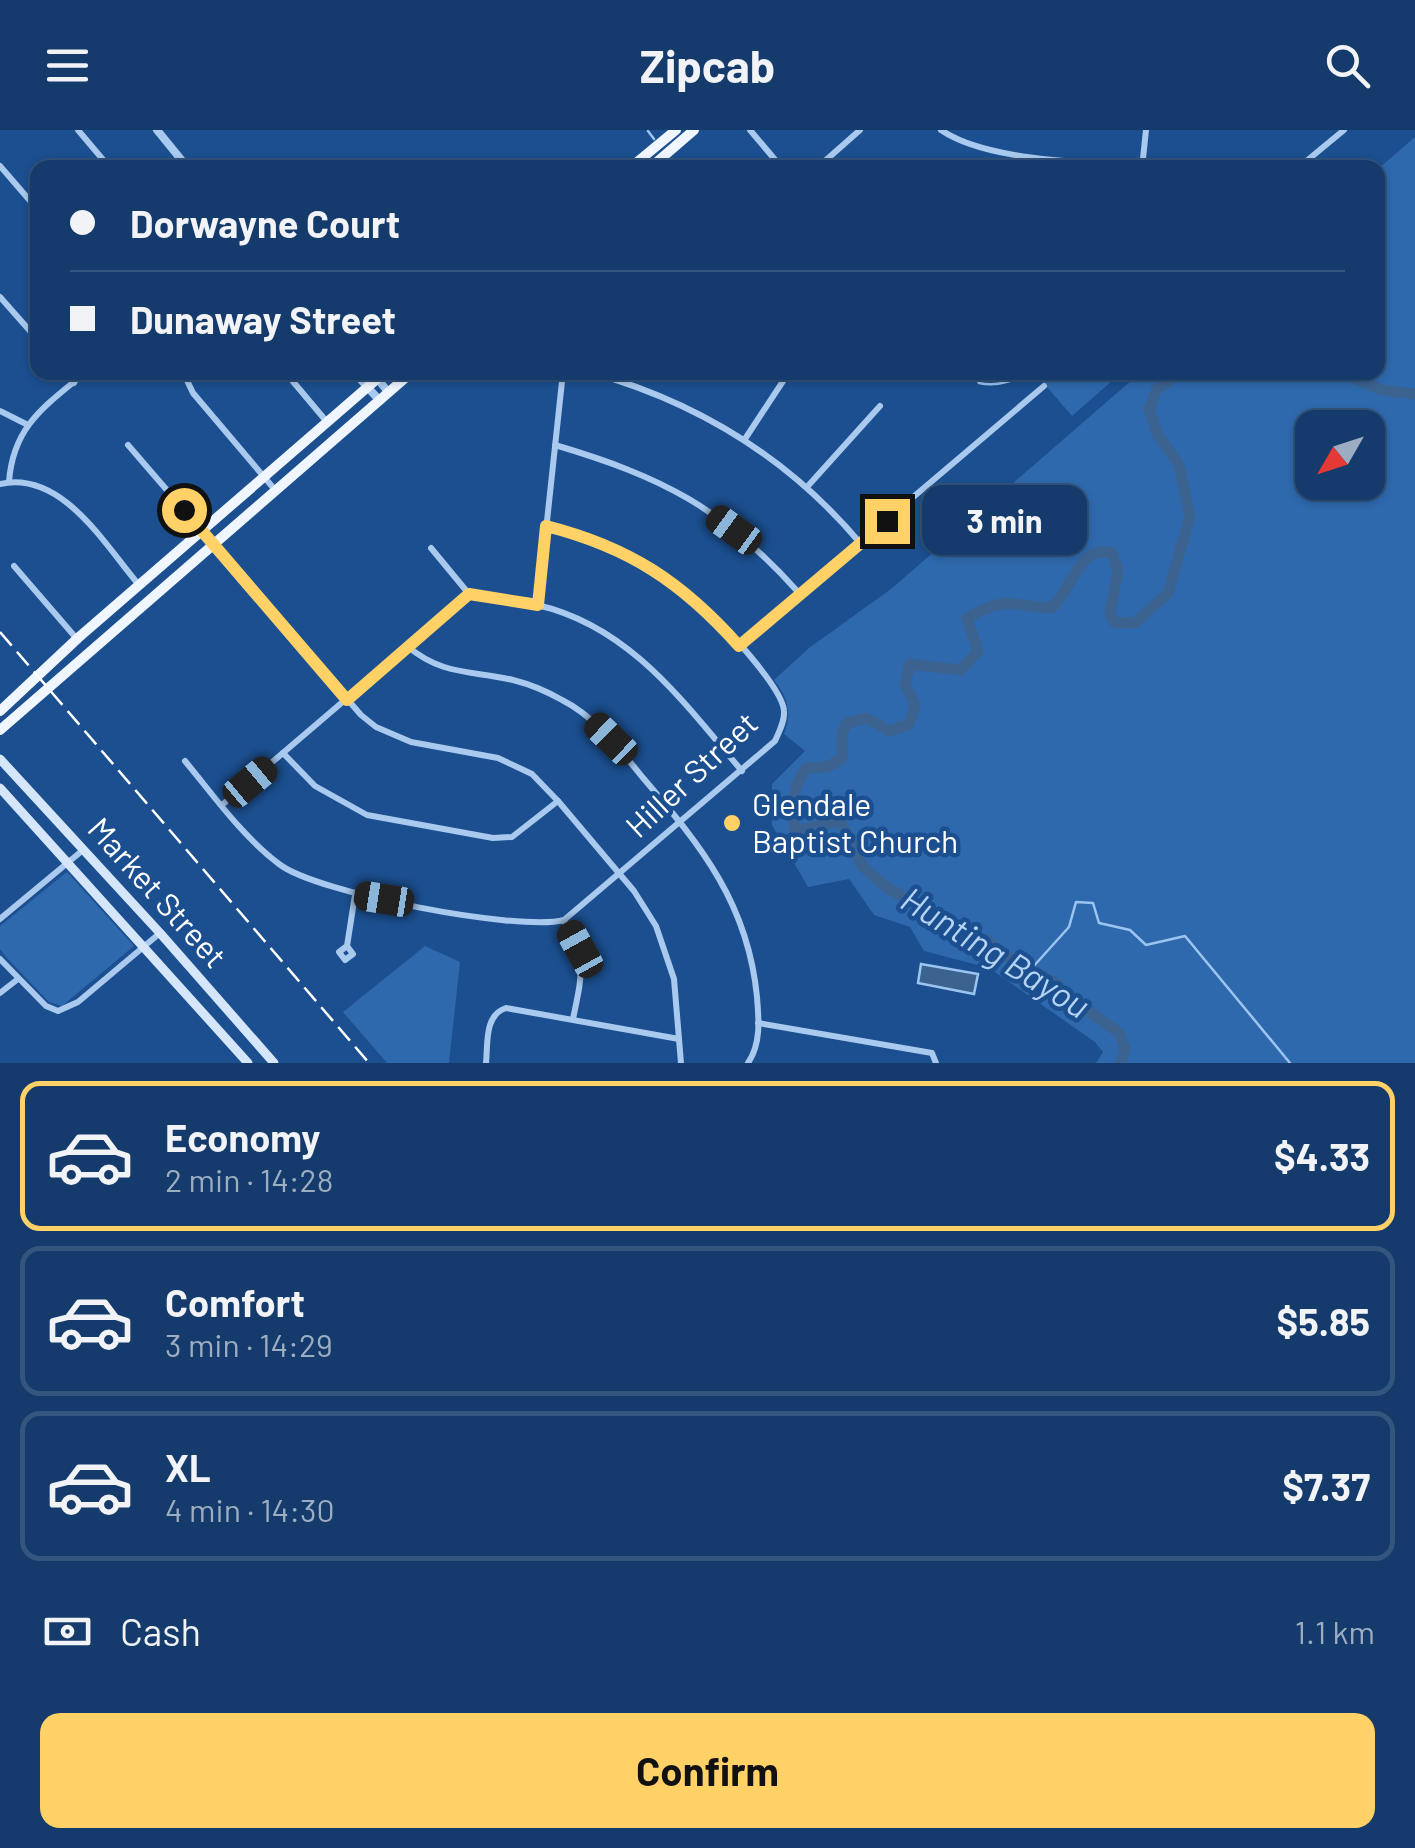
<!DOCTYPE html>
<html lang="en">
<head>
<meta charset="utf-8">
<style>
  :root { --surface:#143b6b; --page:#1d4271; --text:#f1f3f6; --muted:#9dadc1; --line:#33557e; --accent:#ffd166 }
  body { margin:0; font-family:Barlow,sans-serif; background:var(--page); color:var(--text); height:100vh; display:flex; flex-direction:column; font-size:38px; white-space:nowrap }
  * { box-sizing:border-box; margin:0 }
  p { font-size:32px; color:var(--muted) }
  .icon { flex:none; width:55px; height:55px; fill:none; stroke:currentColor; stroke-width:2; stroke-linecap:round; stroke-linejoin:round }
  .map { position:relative; height:933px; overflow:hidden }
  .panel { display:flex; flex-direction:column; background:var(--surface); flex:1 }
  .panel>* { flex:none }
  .top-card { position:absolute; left:30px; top:30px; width:1355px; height:220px; border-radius:20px; box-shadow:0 2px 8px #0004,0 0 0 2px var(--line); display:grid; align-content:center; height:220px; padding:0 40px; background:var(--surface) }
  .needle { width:65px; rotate:231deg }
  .buttons { position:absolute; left:1295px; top:280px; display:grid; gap:20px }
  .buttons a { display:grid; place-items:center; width:90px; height:90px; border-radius:20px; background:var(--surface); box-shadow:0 2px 8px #0004,0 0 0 2px var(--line); font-size:50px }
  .end { position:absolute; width:45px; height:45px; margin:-22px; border:12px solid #ffd166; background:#111; box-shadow:0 0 0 5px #111 }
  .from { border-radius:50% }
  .bubble { position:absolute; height:70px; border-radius:20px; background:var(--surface); box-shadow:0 2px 8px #0004,0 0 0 2px var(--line); font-size:32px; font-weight:700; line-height:70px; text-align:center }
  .car { position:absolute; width:30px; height:60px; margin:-30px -15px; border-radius:12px; box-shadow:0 0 8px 2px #0007; background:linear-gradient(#222 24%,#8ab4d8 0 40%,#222 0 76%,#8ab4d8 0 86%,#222 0) }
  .top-card b { display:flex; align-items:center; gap:35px; height:95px; font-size:38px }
  .top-card b+b { border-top:2px solid var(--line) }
  .top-card i { width:25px; height:25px; background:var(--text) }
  ul { padding:18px 0 0; list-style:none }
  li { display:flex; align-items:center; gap:30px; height:150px; margin:0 20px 15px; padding:0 20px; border:5px solid var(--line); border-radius:20px }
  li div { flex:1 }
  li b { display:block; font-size:38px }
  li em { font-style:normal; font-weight:700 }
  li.on { border-color:var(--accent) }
  li>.icon { width:90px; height:90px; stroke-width:1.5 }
  .pay { display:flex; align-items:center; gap:25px; height:110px; padding:0 40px; font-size:38px }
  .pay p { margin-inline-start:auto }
  .primary-button { display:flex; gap:20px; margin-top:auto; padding:20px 40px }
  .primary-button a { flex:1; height:115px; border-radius:20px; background:var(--accent); color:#111; font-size:40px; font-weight:700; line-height:115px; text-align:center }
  header { display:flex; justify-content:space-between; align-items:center; height:130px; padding:0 40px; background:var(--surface); font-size:45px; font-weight:700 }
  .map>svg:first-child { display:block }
</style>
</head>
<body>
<header><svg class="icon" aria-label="menu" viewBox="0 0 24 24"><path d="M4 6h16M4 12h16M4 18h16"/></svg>Zipcab<svg class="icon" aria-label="search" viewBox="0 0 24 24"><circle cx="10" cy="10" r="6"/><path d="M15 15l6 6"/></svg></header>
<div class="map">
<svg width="1415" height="933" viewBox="0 0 1415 933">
  <rect width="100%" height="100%" fill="#1b4f8f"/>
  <g fill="#2e69ad" fill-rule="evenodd">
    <path d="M1415,7V933H1096L1103,922L1095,912L989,838L924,821L910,797L874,785L849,749L808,757L772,695V654L805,621L784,604C792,584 788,567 774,550L809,518L891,459L1140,243L1378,242V39ZM1312,298H1368V352H1312Z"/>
    <polygon points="1035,243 1067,245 1121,243 1072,286"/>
    <polygon points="67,742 134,816 62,876 49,872 5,826 0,819 0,796"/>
    <polygon points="425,816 460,832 449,933 387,933 343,882"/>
  </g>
  <polygon fill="#3c6290" stroke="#9cc4f0" stroke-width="2.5" points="921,834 978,844 974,864 918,853"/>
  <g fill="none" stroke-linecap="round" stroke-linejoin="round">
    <g stroke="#9cc4f0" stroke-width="2.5">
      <polyline points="648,1 654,9"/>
      <polyline points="674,32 707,38"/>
      <path d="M972,242L979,253C998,257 1013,251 1030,242"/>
      <polyline points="1032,838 1069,797 1076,772 1093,773 1099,793 1130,800 1146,815 1185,806 1290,933"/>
    </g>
    <g stroke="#3c6290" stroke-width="11">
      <polyline points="1338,242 1382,260 1415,264"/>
      <path d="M1121,933L1125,919L1119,903L1067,865L1058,855L1004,825L987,810L963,809L938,796L912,771L889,759L863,737L841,692C827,691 813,699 795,700C791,678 792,657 806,638L827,637L842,628V604L847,593L866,588L890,601L909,594L915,575L905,554L910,534L961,540L978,521L967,488C1010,464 1007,476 1051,478C1072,461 1078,414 1112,423L1118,439L1110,484L1115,493H1135L1168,463L1190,386L1179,335L1158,305L1149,279L1157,259L1183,242"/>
    </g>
    <g stroke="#a9c9ee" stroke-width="6">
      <polyline points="78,0 110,38"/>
      <polyline points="750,0 782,38"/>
      <path d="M941,0C988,32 1086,31 1144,38"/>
      <polyline points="0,36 38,80"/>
      <polyline points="817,38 860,0"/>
      <polyline points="1142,38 1146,0"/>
      <polyline points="1298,38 1344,0"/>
      <polyline points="0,167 38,210"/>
      <polyline points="65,242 74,253"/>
      <polyline points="183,242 193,263 276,361"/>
      <polyline points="285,242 327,292"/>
      <path d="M590,242C697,272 789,328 861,414"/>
      <polyline points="0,281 26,294"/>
      <polyline points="745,309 789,242"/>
      <polyline points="128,315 361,585 376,597 411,612 498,628 532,644 558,671 634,761 656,796 674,849 681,933"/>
      <path d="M555,315C663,347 723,378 799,463"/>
      <path d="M9,352C13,296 45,276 86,242"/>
      <path d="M0,354C62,340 105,415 139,455"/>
      <polyline points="807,357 880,276"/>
      <path d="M431,418L469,464C492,467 515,470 537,475C630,496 684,573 742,641"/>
      <polyline points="14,436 77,509"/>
      <polyline points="538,475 563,242"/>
      <polyline points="739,515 1044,256"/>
      <path d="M407,516C443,546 470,540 513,550C529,554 548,562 562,570C596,587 620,620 644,649C702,717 748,774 757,867C759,890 761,914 748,933"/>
      <polyline points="283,623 315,656 367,685 493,708 512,707 558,671"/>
      <path d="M185,631C214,666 242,706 279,734C316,763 519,802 564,790L775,611C779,602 785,591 784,581C783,558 723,494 704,477C685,460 663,444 641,431C612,413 578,404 546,396"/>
      <polyline points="222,675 469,464"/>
      <polyline points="0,789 83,720"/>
      <path d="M564,791C587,832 582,845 573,889"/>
      <polyline points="347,816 353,824 345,830 339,822 347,816 355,765"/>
      <polyline points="0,829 46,876 58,881 78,872 160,803"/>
      <polyline points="0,863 18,849"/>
      <polyline points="758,893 932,923 936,933"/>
      <path d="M486,933C488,914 484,885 506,878L679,909"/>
    </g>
    <g stroke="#a9c9ee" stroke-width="8">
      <polyline points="157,0 188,38"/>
      <polyline points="354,242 380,271"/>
      <polyline points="372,242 389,263"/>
    </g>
    <g stroke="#d6e6fa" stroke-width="9">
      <polyline points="0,629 160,803 274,933"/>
      <polyline points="0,658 248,933"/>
    </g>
    <g stroke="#f0f6ff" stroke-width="10">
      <polyline points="630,38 676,0"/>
      <polyline points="650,38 694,0"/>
      <polyline points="0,581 78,508 385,242"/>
      <polyline points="0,600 412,242"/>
    </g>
    <polyline stroke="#fff" stroke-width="2.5" stroke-dasharray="18 8" stroke-linecap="butt" points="0,502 369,933"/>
  </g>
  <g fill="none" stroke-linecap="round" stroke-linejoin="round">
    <path stroke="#ffd166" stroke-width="12" d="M184,380L347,570L469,464L538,475L546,396C629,417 682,452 739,516L887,391"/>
  </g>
  <circle fill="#ffd166" stroke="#1b4f8f" stroke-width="4" cx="732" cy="693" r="10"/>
  <g text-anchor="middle" stroke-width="9" stroke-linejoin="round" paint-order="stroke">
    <g font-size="32" fill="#fff" stroke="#1b4f8f">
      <text transform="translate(692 645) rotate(-43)" y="11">Hiller Street</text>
      <text transform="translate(157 763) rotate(48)" y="11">Market Street</text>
    </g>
    <g font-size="32" fill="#fff" stroke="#1b4f8f" text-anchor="start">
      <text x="752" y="686">Glendale<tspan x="752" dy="37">Baptist Church</tspan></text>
    </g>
    <g font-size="35" font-style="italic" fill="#b5d3f5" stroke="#1b4f8f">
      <text transform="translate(995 823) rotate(32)" y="12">Hunting Bayou</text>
    </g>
  </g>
</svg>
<div class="buttons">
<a><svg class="needle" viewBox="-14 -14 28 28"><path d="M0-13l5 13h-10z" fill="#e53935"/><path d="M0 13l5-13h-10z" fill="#9dadc1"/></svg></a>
</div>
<i class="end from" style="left:184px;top:380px"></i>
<i class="end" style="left:887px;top:391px"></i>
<div class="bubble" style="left:922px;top:355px;width:165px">3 min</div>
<i class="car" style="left:734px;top:400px;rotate:306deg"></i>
<i class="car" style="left:611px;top:609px;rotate:314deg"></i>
<i class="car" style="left:250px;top:652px;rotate:50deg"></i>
<i class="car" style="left:384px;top:769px;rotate:279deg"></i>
<i class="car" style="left:580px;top:819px;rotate:331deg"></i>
<div class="top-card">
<b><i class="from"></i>Dorwayne Court</b>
<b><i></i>Dunaway Street</b>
</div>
</div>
<section class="panel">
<ul>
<li class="on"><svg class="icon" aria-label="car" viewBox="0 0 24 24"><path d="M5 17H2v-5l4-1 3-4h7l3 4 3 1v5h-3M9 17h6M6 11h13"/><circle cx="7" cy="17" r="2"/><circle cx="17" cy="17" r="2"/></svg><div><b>Economy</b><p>2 min · 14:28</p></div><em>$4.33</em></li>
<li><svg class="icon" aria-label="car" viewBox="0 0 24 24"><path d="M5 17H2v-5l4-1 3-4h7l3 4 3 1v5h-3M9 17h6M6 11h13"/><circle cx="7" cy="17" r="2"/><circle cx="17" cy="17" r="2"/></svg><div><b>Comfort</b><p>3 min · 14:29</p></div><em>$5.85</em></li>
<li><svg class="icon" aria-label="car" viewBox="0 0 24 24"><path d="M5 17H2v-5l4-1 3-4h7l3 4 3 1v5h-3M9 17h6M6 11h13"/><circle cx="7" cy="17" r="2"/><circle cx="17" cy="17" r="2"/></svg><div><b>XL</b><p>4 min · 14:30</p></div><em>$7.37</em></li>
</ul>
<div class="pay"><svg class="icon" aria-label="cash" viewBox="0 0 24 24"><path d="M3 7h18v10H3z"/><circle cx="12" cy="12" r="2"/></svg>Cash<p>1.1 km</p></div>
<div class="primary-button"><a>Confirm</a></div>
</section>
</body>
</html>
